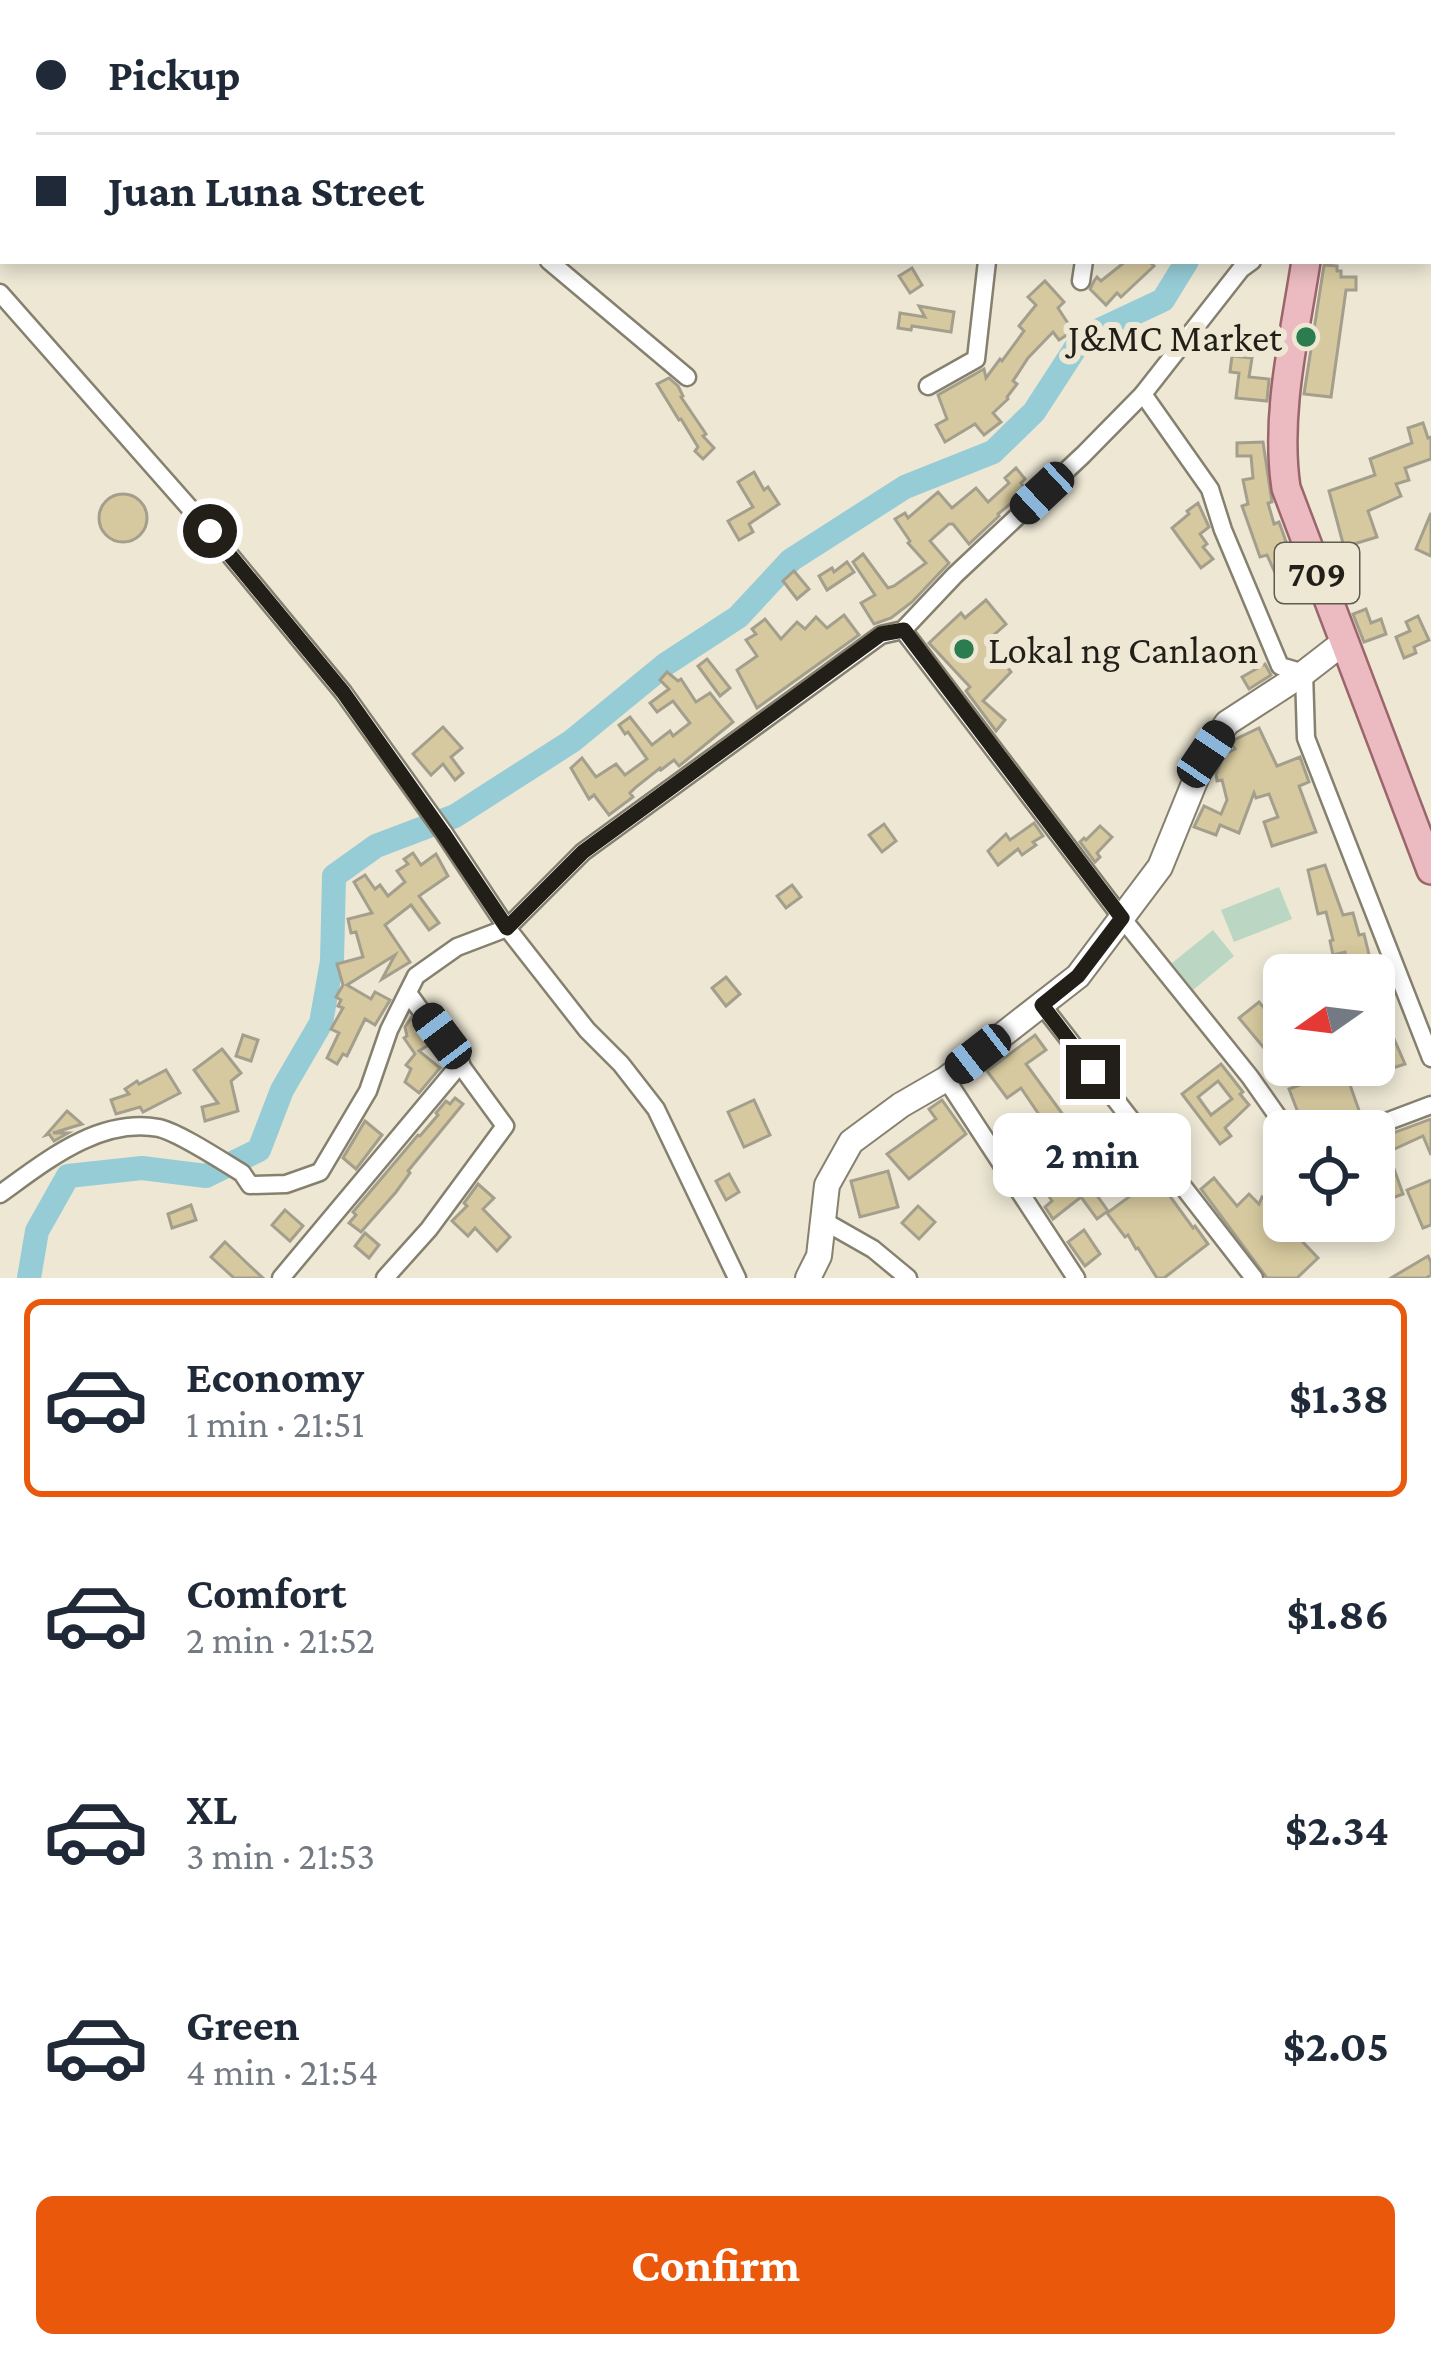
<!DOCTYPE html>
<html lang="en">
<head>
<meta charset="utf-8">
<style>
  :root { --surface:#fff; --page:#f6f6f7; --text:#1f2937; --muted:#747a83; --line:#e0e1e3; --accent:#ea580c }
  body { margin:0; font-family:"Crimson Pro",serif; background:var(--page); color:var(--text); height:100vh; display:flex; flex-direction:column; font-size:45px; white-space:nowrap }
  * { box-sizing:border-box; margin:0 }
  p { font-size:39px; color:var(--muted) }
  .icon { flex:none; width:66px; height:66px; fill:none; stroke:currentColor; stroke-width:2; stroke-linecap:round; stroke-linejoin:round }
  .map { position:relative; height:1278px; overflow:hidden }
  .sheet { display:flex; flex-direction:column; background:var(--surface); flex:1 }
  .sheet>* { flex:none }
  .hud { position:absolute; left:0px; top:0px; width:1431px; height:264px; box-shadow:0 6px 18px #0003; display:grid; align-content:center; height:264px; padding:0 36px; background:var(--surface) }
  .needle { width:78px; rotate:256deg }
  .tools { position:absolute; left:1263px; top:954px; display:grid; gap:24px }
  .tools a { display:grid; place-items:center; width:132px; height:132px; border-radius:18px; background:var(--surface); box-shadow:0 6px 18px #0003; font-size:60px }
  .end { position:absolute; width:54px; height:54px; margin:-27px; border:15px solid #211f18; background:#fff; box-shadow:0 0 0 6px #fff }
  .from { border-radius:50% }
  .bubble { position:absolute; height:84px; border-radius:18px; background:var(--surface); box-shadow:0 6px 18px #0003; font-size:39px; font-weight:700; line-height:84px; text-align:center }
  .car { position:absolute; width:36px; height:72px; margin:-36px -18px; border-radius:15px; box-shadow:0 0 9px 3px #0007; background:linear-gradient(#222 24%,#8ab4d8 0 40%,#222 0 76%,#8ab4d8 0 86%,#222 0) }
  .hud b { display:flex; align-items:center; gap:42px; height:114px; font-size:45px }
  .hud b+b { border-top:3px solid var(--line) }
  .hud i { width:30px; height:30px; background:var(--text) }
  ul { padding:21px 0 0; list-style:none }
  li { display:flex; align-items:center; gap:36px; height:198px; margin:0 24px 18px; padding:0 12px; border:6px solid transparent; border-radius:18px }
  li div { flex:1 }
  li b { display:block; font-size:45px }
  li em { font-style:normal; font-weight:700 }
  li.active { border-color:var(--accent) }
  li>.icon { width:108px; height:108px; stroke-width:1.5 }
  .button { display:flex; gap:24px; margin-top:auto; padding:24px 36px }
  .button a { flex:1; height:138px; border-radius:18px; background:var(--accent); color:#fff; font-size:48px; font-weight:700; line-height:138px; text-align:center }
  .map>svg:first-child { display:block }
</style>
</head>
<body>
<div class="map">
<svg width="1431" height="1278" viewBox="0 0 1431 1278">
  <rect width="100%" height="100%" fill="#ede7d4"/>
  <g fill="#bbd7c3">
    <polygon points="1279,887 1292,919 1234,942 1221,910"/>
    <polygon points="1213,930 1234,956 1193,990 1172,963"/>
  </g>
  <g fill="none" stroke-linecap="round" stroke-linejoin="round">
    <g stroke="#96ccd6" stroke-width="24">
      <polyline points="1402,3 1403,0"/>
      <polyline points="29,1278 37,1231 68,1176 142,1168 206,1176 259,1150 282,1090 321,1023 332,961 334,876 376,846 455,816 572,741 666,664 738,617 791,560 905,487 993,452 1034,412 1082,338 1163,300 1187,261"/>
    </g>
  </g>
  <g fill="#d6c99f" stroke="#a49f8d" stroke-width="3" fill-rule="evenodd">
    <polygon points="1126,261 1149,261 1154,266 1121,297 1117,293 1106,305 1090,289 1094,281 1097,277 1101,281"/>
    <polygon points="1324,265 1337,266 1337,271 1341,271 1341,277 1356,277 1356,290 1346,290 1331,397 1304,394"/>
    <polygon points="912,268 922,285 910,293 899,276"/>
    <polygon points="1045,281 1064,302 1058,308 1073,331 1059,340 1053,332 1028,358 1013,381 1017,384 1007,397 1008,399 993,413 1001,422 984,435 975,424 945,442 936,425 947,419 938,395 984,369 986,378 1000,359 1002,361 1024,331 1019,326 1036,305 1028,297"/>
    <polygon points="919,306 954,312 951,332 912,326 911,330 898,328 900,313 925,317"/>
    <polygon points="1232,356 1252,358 1249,377 1269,379 1267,401 1236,398 1239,373 1230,372"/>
    <polygon points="669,378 678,386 683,396 681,397 706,434 703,436 714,448 703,459 695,451 698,447 681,419 679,420 657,384"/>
    <polygon points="1423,423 1428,438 1431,437 1431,459 1405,468 1409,480 1396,484 1401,496 1368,511 1377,537 1344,547 1329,491 1375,475 1370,459 1412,443 1408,428"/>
    <polygon points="1263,442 1272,502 1268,503 1274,524 1279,522 1288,547 1281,550 1290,569 1276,575 1267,555 1260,557 1242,506 1248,504 1243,480 1253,478 1251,456 1237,456 1237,443"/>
    <polygon points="1016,468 1025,479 1021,483 1027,490 998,514 999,516 969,544 953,524 949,524 930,541 949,563 912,602 891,618 874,624 861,603 875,595 853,562 863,554 888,588 894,586 926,563 908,543 910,541 895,519 905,513 908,518 938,492 952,508 976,488 988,502 1009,483 1005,478"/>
    <polygon points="754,472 764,490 768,487 779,504 749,524 753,532 739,540 728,521 753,507 738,482"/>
    <circle cx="123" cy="518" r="24"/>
    <polygon points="1198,503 1209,527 1200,534 1207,544 1203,547 1213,559 1201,568 1172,528 1189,514 1187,511"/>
    <polygon points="1431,513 1431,556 1416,549"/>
    <polygon points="847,562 854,572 827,590 819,576 832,568 834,572"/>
    <polygon points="794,571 809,589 797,599 783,581"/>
    <polygon points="986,600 1006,624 987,641 1011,672 983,701 1005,720 996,731 966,691 970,687 929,643 961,613 965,618"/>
    <polygon points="1366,609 1371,623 1381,619 1386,634 1364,642 1353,614"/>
    <polygon points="844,615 859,635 757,708 737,670 757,656 746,640 756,634 752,629 765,619 781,639 797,622 805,629 816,617 827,628"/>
    <polygon points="1418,616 1429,640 1414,647 1416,653 1404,658 1396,637 1410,631 1406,622"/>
    <polygon points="707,659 730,688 720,696 698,666"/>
    <polygon points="1265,664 1271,675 1249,689 1242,677"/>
    <polygon points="667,672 678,681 681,679 696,702 710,693 733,722 679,766 674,760 661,770 660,768 636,787 630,793 633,797 609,815 594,795 589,799 571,768 582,758 596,777 616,764 625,775 647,759 628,732 625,734 619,725 630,717 652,745 670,731 673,736 690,723 673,701 657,712 650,703 669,689 660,680"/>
    <polygon points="443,727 462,748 451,757 463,773 455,780 443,764 431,775 413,754"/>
    <polygon points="1259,728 1277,766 1300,757 1309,782 1299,786 1316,832 1272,846 1264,822 1278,817 1269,794 1256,798 1254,793 1239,833 1220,825 1216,835 1194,827 1204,806 1221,814 1227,800 1222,780 1217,781 1216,774 1221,762 1227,753 1235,749 1232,744 1236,739"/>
    <polygon points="1034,823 1043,836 1033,842 1036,845 1022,855 1018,849 998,865 988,851 1006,834 1010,840"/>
    <polygon points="884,824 896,841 882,852 869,835"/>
    <polygon points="1100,826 1112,837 1097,853 1100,857 1095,862 1080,842 1084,838 1086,840"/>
    <polygon points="413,853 421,865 436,854 448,876 419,896 439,923 429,930 411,905 385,925 410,962 382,979 395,955 347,985 371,999 375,992 390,1000 375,1025 365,1019 347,1056 343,1054 337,1064 327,1058 339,1033 331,1029 343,1008 338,1006 341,1000 336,997 343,985 337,964 363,957 356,932 351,933 348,919 372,913 354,882 365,875 375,889 380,885 388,896 405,882 397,871 408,864 404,859"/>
    <polygon points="1325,865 1343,915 1353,913 1359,935 1364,934 1374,975 1350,975 1345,952 1333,955 1330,941 1333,940 1326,912 1318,914 1308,870"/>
    <polygon points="792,885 801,897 786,908 777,896"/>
    <polygon points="726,977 740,994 726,1006 712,988"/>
    <polygon points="1259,1002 1284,1032 1284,1072 1239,1018"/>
    <polygon points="1383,1014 1389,1033 1391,1032 1405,1064 1374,1074 1374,1017"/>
    <polygon points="411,1018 430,1044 419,1051 440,1068 419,1093 405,1082 411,1069 406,1065 415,1054 404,1038 407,1036 405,1027"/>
    <polygon points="243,1035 258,1040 251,1061 236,1056"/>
    <polygon points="1035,1035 1046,1050 1026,1064 1072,1127 1055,1140 1074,1167 1077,1167 1118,1135 1133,1154 1091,1187 1108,1211 1097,1219 1081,1197 1053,1219 1045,1207 1052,1201 1010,1137 1040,1116 1021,1088 1007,1098 987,1071"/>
    <polygon points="222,1049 241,1073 231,1081 238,1111 205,1121 202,1107 218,1103 194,1070"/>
    <path d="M1221,1064L1243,1092L1240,1094L1249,1105L1225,1128L1231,1136L1220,1144L1182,1094ZM1218,1081L1232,1099L1211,1115L1198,1097Z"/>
    <polygon points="1320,1065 1343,1065 1361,1116 1330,1127 1325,1114 1302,1123 1289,1089 1324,1076"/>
    <polygon points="166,1070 180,1093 143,1112 140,1107 116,1114 111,1100 129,1094 125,1089 137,1081 139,1084"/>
    <polygon points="455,1098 463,1104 408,1171 410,1173 396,1192 361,1232 349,1223 356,1215 353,1212 418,1135 420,1136 438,1115 436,1113 446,1101 450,1104"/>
    <polygon points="754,1100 770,1135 744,1147 728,1112"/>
    <polygon points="942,1100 966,1134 909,1179 887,1154 936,1119 929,1109"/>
    <polygon points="67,1111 82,1124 53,1133 68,1133 54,1141 49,1134 46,1135"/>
    <polygon points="1431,1119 1431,1155 1423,1136 1388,1152 1403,1194 1378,1203 1374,1191 1374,1140"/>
    <polygon points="365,1121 382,1135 356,1169 343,1158"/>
    <polygon points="1275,1156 1284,1159 1284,1194 1265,1188"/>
    <polygon points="888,1171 898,1207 860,1217 851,1181"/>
    <polygon points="729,1174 739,1192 726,1200 716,1181"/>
    <polygon points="1156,1177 1193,1228 1195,1226 1208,1244 1164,1278 1157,1278 1138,1248 1136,1249 1128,1235 1125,1237 1107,1213"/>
    <polygon points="1214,1178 1237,1206 1249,1194 1259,1204 1262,1197 1283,1217 1281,1219 1318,1258 1297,1278 1267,1278 1201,1189"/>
    <polygon points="1431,1180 1431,1225 1423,1228 1407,1190"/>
    <polygon points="478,1184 494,1198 483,1209 510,1237 497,1251 475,1228 468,1236 452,1221 467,1206 464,1203"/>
    <polygon points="191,1205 196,1220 172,1228 168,1214"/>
    <polygon points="918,1206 935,1222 919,1239 902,1223"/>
    <polygon points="285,1210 303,1226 290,1241 272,1225"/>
    <polygon points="1084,1230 1100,1254 1085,1266 1068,1242"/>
    <polygon points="365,1233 379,1245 369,1258 355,1246"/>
    <polygon points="225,1242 250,1266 263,1278 234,1278 211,1257"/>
    <polygon points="1428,1256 1431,1262 1431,1275 1426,1278 1391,1278"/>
  </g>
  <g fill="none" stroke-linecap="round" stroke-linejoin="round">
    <g stroke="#86816f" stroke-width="21">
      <g id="street">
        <polyline points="344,0 346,3"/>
        <polyline points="236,3 240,0"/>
        <polyline points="1021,3 1021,0"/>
        <polyline points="1125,3 1125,0"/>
        <polyline points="1428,84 1431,82"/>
        <polyline points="0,158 3,156"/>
        <polyline points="549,261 687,377"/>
        <polyline points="1252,261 1241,269 1143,394 1210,489 1223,530 1280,666 1304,673 1306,738 1431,1058"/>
        <polyline points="1081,281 1084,261"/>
        <polyline points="0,293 210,531 343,692 444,833 507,928 587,1030 621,1064 656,1109 737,1278"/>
        <polyline points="928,386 976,359 987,261"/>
        <polyline points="903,630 1122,918 1250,1077 1288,1131"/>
        <polyline points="1042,1005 1254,1278"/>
        <polyline points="946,1079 1076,1278"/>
        <polyline points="1362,1131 1431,1105"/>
        <path d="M0,1194C46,1161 99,1117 159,1128C180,1133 222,1161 242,1173L250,1185L286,1184L320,1172L368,1091L389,1030L416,976L457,947L507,928L583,852L881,635L903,630L955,575L1083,455L1143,394"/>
        <polyline points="822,1220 873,1249 908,1278"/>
        <polyline points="281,1278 461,1063"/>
        <polyline points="385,1278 429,1229 505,1126 408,993"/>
      </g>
    </g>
    <g stroke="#86816f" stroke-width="28">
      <polyline id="secondary" points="808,1278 819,1256 827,1185 851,1142 901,1105 946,1079 1078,976 1160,867 1206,754 1227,723 1304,673 1344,642"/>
    </g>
    <g stroke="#9b666b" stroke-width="32">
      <g id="primary">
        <polyline points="1339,3 1339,0"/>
        <path d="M1306,261C1295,334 1275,414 1286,488L1431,870"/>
      </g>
    </g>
    <use href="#street" stroke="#fff" stroke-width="16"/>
    <use href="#secondary" stroke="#fff" stroke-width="24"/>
    <use href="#primary" stroke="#ebbbc1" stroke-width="27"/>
  </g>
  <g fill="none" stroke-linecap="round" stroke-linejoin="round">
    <polyline stroke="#211f18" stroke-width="15" points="210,531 343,692 443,833 507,928 583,852 881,634 904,630 1122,918 1078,976 1042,1005 1093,1072"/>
  </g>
  <g fill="#2b7d4f" stroke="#ede7d4" stroke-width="4.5">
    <circle cx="1306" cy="337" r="12"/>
    <circle cx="964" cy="649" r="12"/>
  </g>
  <g text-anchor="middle" stroke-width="12" stroke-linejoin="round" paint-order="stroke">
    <rect fill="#ede7d4" stroke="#5e5b50" stroke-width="3" x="1275" y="543" width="84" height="60" rx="9"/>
    <g font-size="36" font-weight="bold" fill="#211f18">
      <text x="1317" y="586">709</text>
    </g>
    <g font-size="39" fill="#211f18" stroke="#ede7d4" text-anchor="end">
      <text x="1282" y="351">J&amp;MC Market</text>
      <text x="988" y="663" text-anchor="start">Lokal ng Canlaon</text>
    </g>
  </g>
</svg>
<div class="tools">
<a><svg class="needle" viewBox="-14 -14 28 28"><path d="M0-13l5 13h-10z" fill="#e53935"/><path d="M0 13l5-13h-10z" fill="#747a83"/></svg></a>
<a><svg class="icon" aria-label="locate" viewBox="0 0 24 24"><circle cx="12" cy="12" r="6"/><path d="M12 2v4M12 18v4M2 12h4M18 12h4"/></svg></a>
</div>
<i class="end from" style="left:210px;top:531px"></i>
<i class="end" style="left:1093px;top:1072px"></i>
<div class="bubble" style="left:993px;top:1113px;width:198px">2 min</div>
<i class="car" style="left:1042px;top:493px;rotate:227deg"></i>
<i class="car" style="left:1206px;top:754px;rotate:34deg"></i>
<i class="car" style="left:442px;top:1036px;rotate:323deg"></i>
<i class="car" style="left:978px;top:1054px;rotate:232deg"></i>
<div class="hud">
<b><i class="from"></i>Pickup</b>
<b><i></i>Juan Luna Street</b>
</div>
</div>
<section class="sheet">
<ul>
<li class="active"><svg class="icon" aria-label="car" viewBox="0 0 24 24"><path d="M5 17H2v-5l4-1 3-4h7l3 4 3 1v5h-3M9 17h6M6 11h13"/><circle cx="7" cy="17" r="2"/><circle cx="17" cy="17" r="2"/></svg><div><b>Economy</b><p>1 min · 21:51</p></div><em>$1.38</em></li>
<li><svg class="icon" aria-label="car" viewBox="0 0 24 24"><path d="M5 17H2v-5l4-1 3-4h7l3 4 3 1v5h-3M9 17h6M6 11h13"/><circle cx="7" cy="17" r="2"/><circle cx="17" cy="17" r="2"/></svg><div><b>Comfort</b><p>2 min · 21:52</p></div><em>$1.86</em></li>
<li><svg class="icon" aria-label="car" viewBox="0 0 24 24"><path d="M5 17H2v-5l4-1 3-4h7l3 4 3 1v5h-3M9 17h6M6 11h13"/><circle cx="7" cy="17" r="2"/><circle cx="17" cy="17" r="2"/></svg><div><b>XL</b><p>3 min · 21:53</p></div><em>$2.34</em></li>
<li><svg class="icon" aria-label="car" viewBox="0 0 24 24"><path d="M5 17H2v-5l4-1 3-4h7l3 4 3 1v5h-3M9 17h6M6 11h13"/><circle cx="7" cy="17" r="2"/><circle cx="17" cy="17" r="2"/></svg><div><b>Green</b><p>4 min · 21:54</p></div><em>$2.05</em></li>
</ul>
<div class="button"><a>Confirm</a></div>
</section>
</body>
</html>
